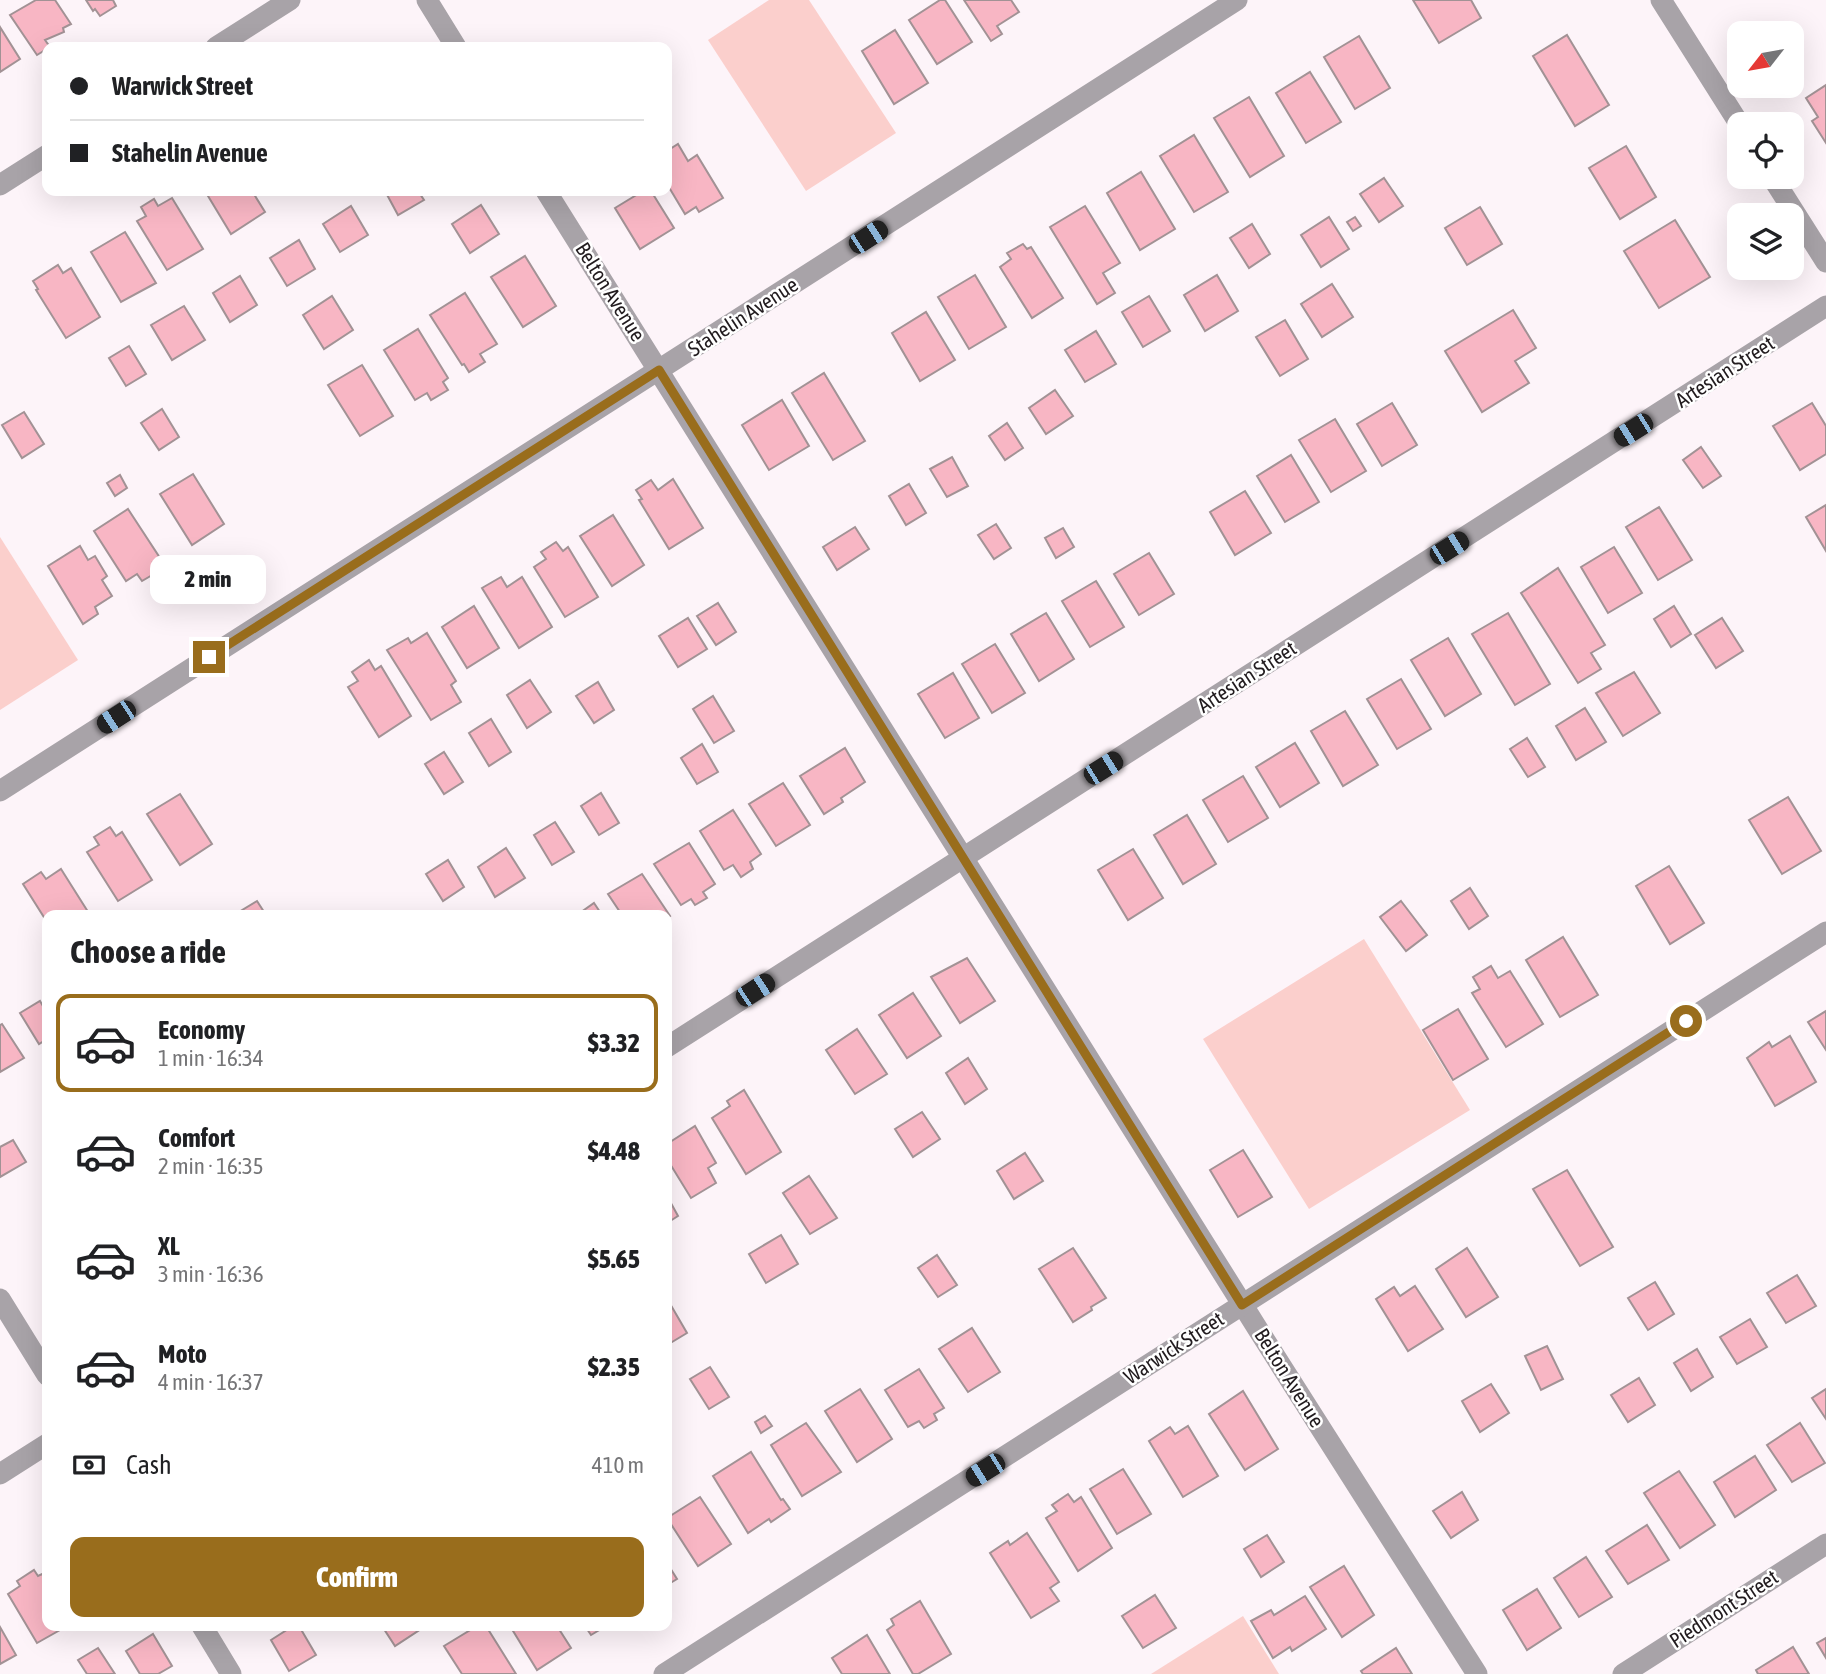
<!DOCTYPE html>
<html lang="en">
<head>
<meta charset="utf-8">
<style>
  :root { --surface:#fff; --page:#f6f6f6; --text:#202124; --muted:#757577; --line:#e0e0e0; --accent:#996d1c }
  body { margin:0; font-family:"Asap Condensed",sans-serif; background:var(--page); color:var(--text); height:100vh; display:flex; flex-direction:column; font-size:26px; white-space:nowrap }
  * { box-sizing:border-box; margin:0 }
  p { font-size:23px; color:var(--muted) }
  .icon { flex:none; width:38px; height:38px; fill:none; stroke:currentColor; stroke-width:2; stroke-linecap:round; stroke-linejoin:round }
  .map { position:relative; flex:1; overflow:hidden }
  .drawer { position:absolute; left:42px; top:910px; width:630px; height:721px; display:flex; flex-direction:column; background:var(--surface); border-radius:14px; box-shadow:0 7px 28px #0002 }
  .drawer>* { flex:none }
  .top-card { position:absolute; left:42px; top:42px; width:630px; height:154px; border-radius:14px; box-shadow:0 7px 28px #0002; display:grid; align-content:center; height:154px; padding:0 28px; background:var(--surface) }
  .needle { width:46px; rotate:239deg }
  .fabs { position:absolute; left:1727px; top:21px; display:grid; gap:14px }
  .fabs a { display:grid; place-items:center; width:77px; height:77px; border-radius:14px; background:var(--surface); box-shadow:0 7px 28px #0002; font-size:35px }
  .end { position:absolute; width:32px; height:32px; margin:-16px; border:9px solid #996d1c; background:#fff; box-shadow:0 0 0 4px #fff }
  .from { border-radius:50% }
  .bubble { position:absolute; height:49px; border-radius:14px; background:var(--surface); box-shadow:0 7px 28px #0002; font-size:23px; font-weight:800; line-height:49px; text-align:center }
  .car { position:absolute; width:21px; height:42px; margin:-21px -10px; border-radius:9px; box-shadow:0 0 5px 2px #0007; background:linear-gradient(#222 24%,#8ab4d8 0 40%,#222 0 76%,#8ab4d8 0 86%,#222 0) }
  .top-card b { display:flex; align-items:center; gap:24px; height:66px; font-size:26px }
  .top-card b+b { border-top:2px solid var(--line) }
  .top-card i { width:18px; height:18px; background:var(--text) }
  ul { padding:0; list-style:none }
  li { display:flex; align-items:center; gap:21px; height:98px; margin:0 14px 10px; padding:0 14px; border:4px solid transparent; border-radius:14px }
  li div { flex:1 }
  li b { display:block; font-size:26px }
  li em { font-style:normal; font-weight:800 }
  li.current { border-color:var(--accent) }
  li>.icon { width:63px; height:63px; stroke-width:1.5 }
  h2 { padding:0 28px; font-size:32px; line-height:84px }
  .pay { display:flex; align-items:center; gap:18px; height:77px; padding:0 28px; font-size:26px }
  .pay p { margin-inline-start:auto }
  .button { display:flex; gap:14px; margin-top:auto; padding:14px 28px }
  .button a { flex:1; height:80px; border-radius:14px; background:var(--accent); color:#fff; font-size:28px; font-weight:800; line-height:80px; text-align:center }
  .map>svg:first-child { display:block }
</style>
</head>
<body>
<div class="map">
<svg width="1826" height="1674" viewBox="0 0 1826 1674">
  <rect width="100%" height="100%" fill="#fdf4f9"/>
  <g fill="#fbcfcc">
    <polygon points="769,0 809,0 896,133 806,191 708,40"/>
    <polygon points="0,537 78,660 0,710"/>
    <polygon points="1364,939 1470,1110 1309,1209 1203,1039"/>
    <polygon points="1243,1616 1279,1674 1151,1674"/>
  </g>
  <g fill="#f8b6c4" stroke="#a29295" stroke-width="2">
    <polygon points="36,0 55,0 71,24 63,28 64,32 45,40 50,47 37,55 10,15"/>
    <polygon points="86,0 113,0 116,6 100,16 95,9 93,11"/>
    <polygon points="940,0 945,0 972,42 937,64 909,20"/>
    <polygon points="964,0 1011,0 1019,12 997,26 1002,34 991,41"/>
    <polygon points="1413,0 1471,0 1481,18 1439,43"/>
    <polygon points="0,27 20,59 0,72"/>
    <polygon points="895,30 928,83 894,104 862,51"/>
    <polygon points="1567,35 1609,105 1575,126 1533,56"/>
    <polygon points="1359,36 1390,88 1355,109 1324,57"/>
    <polygon points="1310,72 1341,122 1306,143 1276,93"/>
    <polygon points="1826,85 1826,143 1812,121 1818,117 1806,98"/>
    <polygon points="1249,97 1284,156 1250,177 1214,118"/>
    <polygon points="1194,135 1228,192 1194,212 1160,156"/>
    <polygon points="678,144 688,161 697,155 723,198 699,212 696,207 685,214 667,184 667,151"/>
    <polygon points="1626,146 1656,197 1620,219 1589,168"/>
    <polygon points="1141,172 1175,229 1140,250 1107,193"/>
    <polygon points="1384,178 1403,206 1379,222 1360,194"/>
    <polygon points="205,191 252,191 265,212 231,234"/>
    <polygon points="385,191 418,191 424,200 398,215"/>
    <polygon points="643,191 651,191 674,228 640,249 615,208"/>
    <polygon points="172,198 203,249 167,270 137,221 146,216 141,207 154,199 158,206"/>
    <polygon points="481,205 499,234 470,253 452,224"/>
    <polygon points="351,206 368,235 340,252 323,224"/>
    <polygon points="1085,206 1120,263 1103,273 1115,293 1097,304 1050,227"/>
    <polygon points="1480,207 1502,244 1467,265 1445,228"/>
    <polygon points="1329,217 1349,249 1321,267 1301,235"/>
    <polygon points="1355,217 1361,226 1353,231 1347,222"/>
    <polygon points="1675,220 1710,277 1659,308 1624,251"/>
    <polygon points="1252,224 1270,254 1249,268 1230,238"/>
    <polygon points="125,232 156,283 121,302 91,252"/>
    <polygon points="299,240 315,269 287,286 270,258"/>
    <polygon points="1023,244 1027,249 1031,247 1063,298 1032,318 1000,267 1011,259 1007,253"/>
    <polygon points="525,256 556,306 523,327 491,277"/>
    <polygon points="58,265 63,273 71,268 100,317 66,338 36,290 38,289 33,281"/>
    <polygon points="975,275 1006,327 969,349 938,297"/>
    <polygon points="1217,275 1238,311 1205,331 1184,295"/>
    <polygon points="240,276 257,305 230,322 213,293"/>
    <polygon points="1332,284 1353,317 1322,337 1301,304"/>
    <polygon points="465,293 497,344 480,354 485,362 469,372 464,364 462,365 430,315"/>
    <polygon points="332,296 353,330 324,349 303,315"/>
    <polygon points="1149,296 1170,331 1143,347 1122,312"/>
    <polygon points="184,306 205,340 172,360 151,325"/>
    <polygon points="1513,310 1536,348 1515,361 1529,383 1482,412 1445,351"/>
    <polygon points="926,312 955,360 920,381 892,333"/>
    <polygon points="1285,320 1308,359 1280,376 1256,337"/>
    <polygon points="418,329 448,378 443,382 448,390 431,400 427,393 415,400 384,350"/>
    <polygon points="1096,331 1116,364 1085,382 1065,350"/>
    <polygon points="129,346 146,374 126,386 109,358"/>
    <polygon points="362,365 393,416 360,436 328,385"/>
    <polygon points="824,373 865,441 833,460 792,393"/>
    <polygon points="1055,390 1073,416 1046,434 1029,408"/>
    <polygon points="782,400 809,446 769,470 742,425"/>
    <polygon points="1392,403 1417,445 1382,466 1357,424"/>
    <polygon points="1812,403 1826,426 1826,454 1800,470 1773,426"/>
    <polygon points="162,409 179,437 159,450 141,423"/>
    <polygon points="24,412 44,444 22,458 2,425"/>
    <polygon points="1335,419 1366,471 1331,492 1299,440"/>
    <polygon points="1007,423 1023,448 1005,460 989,436"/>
    <polygon points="1701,447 1721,476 1703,488 1683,460"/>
    <polygon points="1291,455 1319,502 1285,522 1257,476"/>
    <polygon points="952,457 968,486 947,497 930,469"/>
    <polygon points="193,474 224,524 192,545 160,494"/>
    <polygon points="120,475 127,488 115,496 107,483"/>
    <polygon points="673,479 703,528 669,549 639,500 642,499 636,490 651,480 658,490"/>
    <polygon points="909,484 926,513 906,525 889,496"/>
    <polygon points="1245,491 1271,533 1235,555 1210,512"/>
    <polygon points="1826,505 1826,551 1806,517"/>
    <polygon points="1659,507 1692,560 1658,580 1626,527"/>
    <polygon points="128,509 160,558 153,562 159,571 142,581 137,574 126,581 94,531"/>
    <polygon points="613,515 644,565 612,586 580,536"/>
    <polygon points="996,524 1011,548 994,559 978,535"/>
    <polygon points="855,527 869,549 837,570 823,547"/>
    <polygon points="1063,528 1074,547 1056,558 1045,538"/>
    <polygon points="556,542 563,551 568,547 598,597 565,617 534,567 546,559 541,552"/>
    <polygon points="80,546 88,560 95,556 107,576 102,580 112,596 95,607 98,614 83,624 48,566"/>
    <polygon points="1614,547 1642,593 1608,613 1581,567"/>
    <polygon points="1149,553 1174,594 1139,615 1114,574"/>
    <polygon points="1558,568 1605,645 1591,653 1601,669 1578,683 1521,593"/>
    <polygon points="501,577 507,587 522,577 552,627 519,648 482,588"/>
    <polygon points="1096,581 1124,627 1090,647 1062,601"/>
    <polygon points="718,603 736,632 716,645 697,616"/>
    <polygon points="474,606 499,648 467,668 442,627"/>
    <polygon points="1674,606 1691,634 1671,647 1654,619"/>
    <polygon points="1046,613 1074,659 1039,681 1011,634"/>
    <polygon points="1508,613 1550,684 1515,705 1472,634"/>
    <polygon points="688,618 707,649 678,667 659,636"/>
    <polygon points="1722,618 1743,651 1716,668 1695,635"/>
    <polygon points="427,633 456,681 451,685 461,702 431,720 387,650 408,638 411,643"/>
    <polygon points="1448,638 1481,694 1445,716 1411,660"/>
    <polygon points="995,644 1025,693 992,713 962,664"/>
    <polygon points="369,660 375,670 381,666 411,716 379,737 348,687 358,681 352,672"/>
    <polygon points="1634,672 1660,713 1623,736 1596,693"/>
    <polygon points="953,673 979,718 945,738 918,694"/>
    <polygon points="1401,679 1431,729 1397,749 1367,699"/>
    <polygon points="530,680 551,712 527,728 507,695"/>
    <polygon points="598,682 614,710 594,723 576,696"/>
    <polygon points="713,696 734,731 714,743 693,709"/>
    <polygon points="1585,708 1606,742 1576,760 1556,726"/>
    <polygon points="1345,711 1378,765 1343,786 1311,731"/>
    <polygon points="491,719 511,752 489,766 469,733"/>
    <polygon points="1527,738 1545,767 1528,777 1510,749"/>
    <polygon points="1295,743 1319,783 1280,807 1256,767"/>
    <polygon points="702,744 718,772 697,784 681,758"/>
    <polygon points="845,748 865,782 841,798 843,802 824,814 800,776"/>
    <polygon points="444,752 463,782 444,794 425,764"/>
    <polygon points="1243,776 1268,818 1228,842 1203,800"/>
    <polygon points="783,783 810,825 776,846 749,804"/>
    <polygon points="601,793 619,823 599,835 581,806"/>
    <polygon points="180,794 212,844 180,865 147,814"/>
    <polygon points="1788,797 1821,851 1782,874 1749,820"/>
    <polygon points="733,810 761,854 750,862 753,869 741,877 733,865 724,870 700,831"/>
    <polygon points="1187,815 1216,864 1183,884 1154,835"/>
    <polygon points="555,822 574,852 552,865 534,835"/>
    <polygon points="110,827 116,836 122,832 152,880 118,901 87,852 99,845 94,837"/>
    <polygon points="689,843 715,884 703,892 707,898 695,905 691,899 681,905 654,864"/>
    <polygon points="506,848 525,878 495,897 478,867"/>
    <polygon points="1133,849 1163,898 1128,920 1098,870"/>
    <polygon points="448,860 464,887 443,901 426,874"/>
    <polygon points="1669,866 1704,923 1670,944 1636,886"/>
    <polygon points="61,869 90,915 47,915 47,922 23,884 41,872 46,879"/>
    <polygon points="642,874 670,916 667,918 667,915 622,915 608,894"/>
    <polygon points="1470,888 1488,916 1469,929 1451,901"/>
    <polygon points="257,901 266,915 234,915"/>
    <polygon points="1401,901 1427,935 1406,951 1380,917"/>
    <polygon points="594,903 602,915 577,915"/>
    <polygon points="1563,937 1598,995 1560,1017 1526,960"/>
    <polygon points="967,958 995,1001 960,1023 931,977"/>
    <polygon points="1491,966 1498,978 1510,971 1543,1024 1506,1047 1472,993 1480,989 1473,977"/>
    <polygon points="913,993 941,1036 907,1058 879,1015"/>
    <polygon points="40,1001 47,1013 47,1039 39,1044 20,1013"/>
    <polygon points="1458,1009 1488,1059 1453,1080 1423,1030"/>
    <polygon points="1826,1011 1826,1050 1808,1022"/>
    <polygon points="2,1024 24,1058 0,1072 0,1025"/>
    <polygon points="857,1029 887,1074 855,1094 826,1050"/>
    <polygon points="1790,1036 1816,1082 1775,1106 1747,1058 1769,1042 1772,1047"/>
    <polygon points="968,1058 987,1089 965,1104 946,1073"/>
    <polygon points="744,1090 781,1152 746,1174 712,1118 730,1106 727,1101"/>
    <polygon points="922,1112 940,1139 913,1157 895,1129"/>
    <polygon points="695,1126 716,1163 708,1168 716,1183 691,1198 667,1159 667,1144"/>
    <polygon points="13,1140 26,1162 0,1177 0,1147"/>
    <polygon points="1243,1150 1272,1197 1238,1217 1210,1170"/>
    <polygon points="1025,1153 1043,1181 1014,1199 997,1171"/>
    <polygon points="1567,1170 1613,1247 1580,1266 1533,1189"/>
    <polygon points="809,1176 837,1218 810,1234 783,1193"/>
    <polygon points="667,1196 678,1216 667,1223"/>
    <polygon points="781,1235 798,1264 766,1283 749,1254"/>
    <polygon points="1073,1248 1106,1298 1091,1307 1092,1310 1073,1322 1039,1269"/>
    <polygon points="1467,1248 1498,1297 1466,1317 1436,1269"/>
    <polygon points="937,1255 957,1285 938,1297 918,1268"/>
    <polygon points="1797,1275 1816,1306 1786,1323 1767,1293"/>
    <polygon points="1655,1282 1674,1314 1648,1330 1628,1298"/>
    <polygon points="1415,1286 1443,1329 1408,1351 1376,1299 1394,1287 1400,1296"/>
    <polygon points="669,1302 687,1333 667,1345 667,1304"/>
    <polygon points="1750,1319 1767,1347 1737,1364 1720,1337"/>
    <polygon points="972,1328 1000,1372 968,1392 939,1349"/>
    <polygon points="1547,1346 1563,1379 1541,1390 1525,1356"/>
    <polygon points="1697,1349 1713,1377 1691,1391 1674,1363"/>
    <polygon points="710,1367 729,1397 709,1409 690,1379"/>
    <polygon points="919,1369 944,1408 934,1414 937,1420 924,1428 919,1421 908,1427 885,1390"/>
    <polygon points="1639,1378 1655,1405 1628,1422 1611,1395"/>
    <polygon points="1491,1384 1509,1413 1480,1432 1462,1401"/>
    <polygon points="860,1389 892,1439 857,1462 825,1411"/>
    <polygon points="1826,1389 1826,1419 1812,1398"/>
    <polygon points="1243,1391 1278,1449 1245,1470 1209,1414"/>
    <polygon points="765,1416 772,1426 761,1433 755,1422"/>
    <polygon points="806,1423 841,1472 802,1496 771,1445"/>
    <polygon points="1800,1423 1825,1463 1792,1482 1767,1445"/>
    <polygon points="1188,1426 1218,1476 1183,1497 1149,1441 1170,1427 1175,1434"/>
    <polygon points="751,1452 781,1500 783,1499 790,1509 771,1522 769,1519 748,1533 713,1476"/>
    <polygon points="1755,1456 1776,1490 1735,1517 1714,1482"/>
    <polygon points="1123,1469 1151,1514 1117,1534 1090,1489"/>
    <polygon points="1679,1471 1715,1525 1680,1548 1644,1493"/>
    <polygon points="1462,1492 1478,1520 1451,1538 1433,1511"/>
    <polygon points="1068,1494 1074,1502 1081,1497 1112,1548 1078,1571 1046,1518 1057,1511 1052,1505"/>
    <polygon points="700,1497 731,1544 698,1566 667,1518"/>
    <polygon points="1647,1525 1669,1560 1628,1584 1606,1551"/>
    <polygon points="1027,1533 1059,1582 1050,1588 1059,1601 1031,1618 990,1553 1008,1541 1010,1545"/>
    <polygon points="1267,1535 1284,1562 1261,1577 1244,1549"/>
    <polygon points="1586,1557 1612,1597 1579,1617 1554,1578"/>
    <polygon points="667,1563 677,1579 667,1585"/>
    <polygon points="1344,1566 1374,1615 1342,1637 1310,1587"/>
    <polygon points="34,1570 38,1576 42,1574 47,1582 47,1626 67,1626 37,1643 8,1594 20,1586 17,1581"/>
    <polygon points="1537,1589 1561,1628 1527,1650 1503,1610"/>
    <polygon points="1155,1595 1176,1628 1143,1648 1122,1616"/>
    <polygon points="1305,1596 1326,1629 1292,1651 1290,1647 1273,1658 1251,1621 1271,1610 1274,1615"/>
    <polygon points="920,1601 951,1654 918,1674 913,1674 887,1630 894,1625 891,1619"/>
    <polygon points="293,1626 299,1626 316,1655 289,1671 271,1640"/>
    <polygon points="382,1626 423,1626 424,1627 395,1646"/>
    <polygon points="477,1626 486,1626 516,1674 462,1674 444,1646"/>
    <polygon points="510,1626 557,1626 571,1648 537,1670"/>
    <polygon points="585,1626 606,1626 591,1635"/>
    <polygon points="0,1627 16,1655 0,1664"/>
    <polygon points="153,1634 172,1666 158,1674 140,1674 126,1651"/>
    <polygon points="867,1635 890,1674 842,1674 832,1658"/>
    <polygon points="1826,1638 1826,1658 1817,1643"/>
    <polygon points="1793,1647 1809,1674 1758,1674 1756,1670"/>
    <polygon points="98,1648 115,1674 87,1674 78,1660"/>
    <polygon points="1396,1648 1412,1674 1363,1674 1361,1671"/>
  </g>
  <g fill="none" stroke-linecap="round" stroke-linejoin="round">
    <g stroke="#a8a3a8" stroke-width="21">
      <polyline points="427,0 456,47"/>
      <polyline points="1661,0 1740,125"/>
      <polyline points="216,47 290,0"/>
      <polyline points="1772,177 1826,262"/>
      <polyline points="0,185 47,155"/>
      <polyline points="546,191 1259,1331 1477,1674"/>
      <polyline points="0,791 1237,0"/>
      <polyline points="667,1047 1826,306"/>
      <polyline points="0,1299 47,1375"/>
      <polyline points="0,1474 47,1444"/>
      <polyline points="202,1626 231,1674"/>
      <polyline points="664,1674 1826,932"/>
      <polyline points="1623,1674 1826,1544"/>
    </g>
  </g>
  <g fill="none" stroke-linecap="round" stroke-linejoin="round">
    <polyline stroke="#996d1c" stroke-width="9" points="209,657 659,370 1242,1305 1686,1021"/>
  </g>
  <g text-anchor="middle" stroke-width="5" stroke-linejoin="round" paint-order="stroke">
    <g font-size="21" fill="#211b1e" stroke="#fff">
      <text transform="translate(610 292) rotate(58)" y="7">Belton Avenue</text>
      <text transform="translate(743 317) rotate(-33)" y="7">Stahelin Avenue</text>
      <text transform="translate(1725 372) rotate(-33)" y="7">Artesian Street</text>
      <text transform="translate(1247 677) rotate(-33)" y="7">Artesian Street</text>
      <text transform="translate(1174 1348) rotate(-33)" y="7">Warwick Street</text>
      <text transform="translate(1289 1378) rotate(58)" y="7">Belton Avenue</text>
      <text transform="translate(1724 1609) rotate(-33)" y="7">Piedmont Street</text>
    </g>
  </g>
</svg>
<div class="fabs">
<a><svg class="needle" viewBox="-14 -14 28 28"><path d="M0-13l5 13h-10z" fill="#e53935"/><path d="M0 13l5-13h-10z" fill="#757577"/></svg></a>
<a><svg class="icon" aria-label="locate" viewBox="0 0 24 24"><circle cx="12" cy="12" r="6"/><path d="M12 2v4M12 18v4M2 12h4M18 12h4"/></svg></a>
<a><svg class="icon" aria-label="layers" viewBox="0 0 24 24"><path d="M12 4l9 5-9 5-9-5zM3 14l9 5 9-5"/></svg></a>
</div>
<i class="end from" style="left:1686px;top:1021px"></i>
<i class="end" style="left:209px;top:657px"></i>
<div class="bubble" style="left:150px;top:555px;width:116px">2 min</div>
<i class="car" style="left:868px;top:237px;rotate:57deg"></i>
<i class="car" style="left:1633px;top:430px;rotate:238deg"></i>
<i class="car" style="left:1449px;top:548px;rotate:58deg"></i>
<i class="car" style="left:116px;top:717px;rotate:237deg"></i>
<i class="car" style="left:1103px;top:768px;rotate:58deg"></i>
<i class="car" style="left:755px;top:990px;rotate:57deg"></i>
<i class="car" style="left:985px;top:1470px;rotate:238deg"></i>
<div class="top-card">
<b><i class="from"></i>Warwick Street</b>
<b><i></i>Stahelin Avenue</b>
</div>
<section class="drawer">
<h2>Choose a ride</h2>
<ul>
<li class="current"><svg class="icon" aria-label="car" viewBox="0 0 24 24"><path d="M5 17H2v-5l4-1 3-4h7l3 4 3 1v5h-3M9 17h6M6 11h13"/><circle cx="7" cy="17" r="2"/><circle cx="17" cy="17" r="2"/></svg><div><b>Economy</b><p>1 min · 16:34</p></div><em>$3.32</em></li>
<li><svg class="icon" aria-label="car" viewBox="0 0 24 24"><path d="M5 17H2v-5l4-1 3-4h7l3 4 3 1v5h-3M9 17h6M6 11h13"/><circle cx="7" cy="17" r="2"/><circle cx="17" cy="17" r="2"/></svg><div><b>Comfort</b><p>2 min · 16:35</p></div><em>$4.48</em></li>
<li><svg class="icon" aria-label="car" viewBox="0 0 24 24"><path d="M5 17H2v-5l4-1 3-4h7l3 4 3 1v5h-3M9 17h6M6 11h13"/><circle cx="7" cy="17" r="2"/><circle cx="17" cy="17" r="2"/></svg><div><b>XL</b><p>3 min · 16:36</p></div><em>$5.65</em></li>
<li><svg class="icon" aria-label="car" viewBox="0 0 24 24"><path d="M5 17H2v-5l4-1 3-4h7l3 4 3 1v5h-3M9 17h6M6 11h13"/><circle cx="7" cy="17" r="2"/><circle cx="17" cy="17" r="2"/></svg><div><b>Moto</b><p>4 min · 16:37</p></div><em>$2.35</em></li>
</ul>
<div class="pay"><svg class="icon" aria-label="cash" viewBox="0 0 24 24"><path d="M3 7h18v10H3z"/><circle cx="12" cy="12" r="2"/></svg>Cash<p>410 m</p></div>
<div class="button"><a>Confirm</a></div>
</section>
</div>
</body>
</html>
